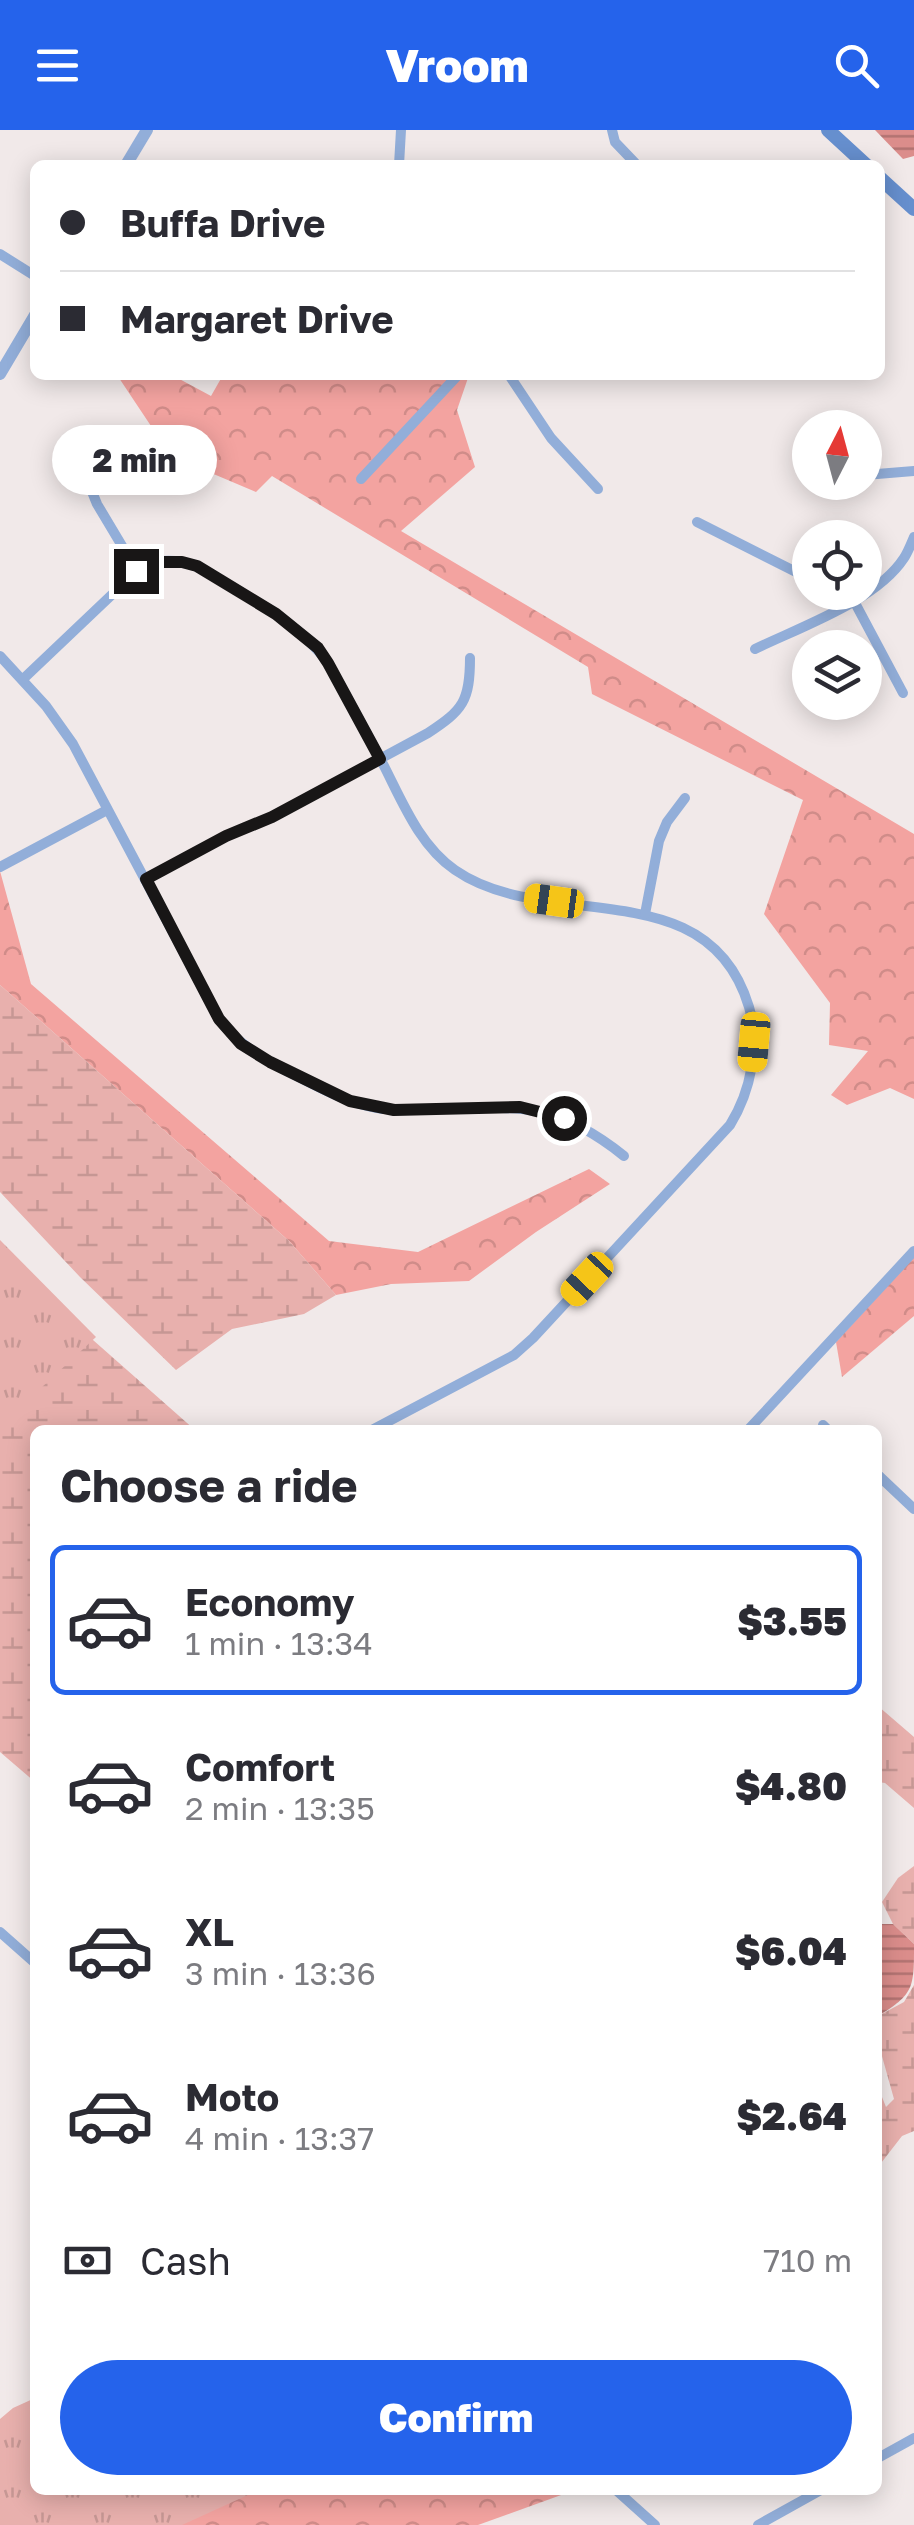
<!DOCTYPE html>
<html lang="en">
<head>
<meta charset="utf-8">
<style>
  :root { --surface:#fff; --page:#f2f2f3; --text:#2b2b33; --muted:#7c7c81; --line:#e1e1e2; --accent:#2563eb }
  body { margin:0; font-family:"Golos Text",sans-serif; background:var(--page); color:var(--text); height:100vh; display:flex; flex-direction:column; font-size:38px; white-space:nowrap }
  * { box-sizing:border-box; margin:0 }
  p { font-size:32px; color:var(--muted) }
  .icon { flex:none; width:55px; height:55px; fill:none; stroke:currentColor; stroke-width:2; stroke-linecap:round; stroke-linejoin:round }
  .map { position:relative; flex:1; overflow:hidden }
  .drawer { position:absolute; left:30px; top:1295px; width:852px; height:1070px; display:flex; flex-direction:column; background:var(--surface); border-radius:15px; box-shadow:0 5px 25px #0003 }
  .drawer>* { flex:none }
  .guide { position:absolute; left:30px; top:30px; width:855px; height:220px; border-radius:15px; box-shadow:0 5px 25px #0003; display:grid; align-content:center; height:220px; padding:0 30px; background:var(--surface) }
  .needle { width:65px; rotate:6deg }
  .tools { position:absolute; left:792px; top:280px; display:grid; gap:20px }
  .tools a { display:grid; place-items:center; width:90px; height:90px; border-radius:50%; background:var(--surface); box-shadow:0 5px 25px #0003; font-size:50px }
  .end { position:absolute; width:45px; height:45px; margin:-22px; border:12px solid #181616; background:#fff; box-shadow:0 0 0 5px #fff }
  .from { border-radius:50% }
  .bubble { position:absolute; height:70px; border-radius:35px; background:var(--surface); box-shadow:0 5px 25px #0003; font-size:32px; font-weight:800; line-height:70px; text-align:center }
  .car { position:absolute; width:30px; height:60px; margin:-30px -15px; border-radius:12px; box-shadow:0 0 8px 2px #0007; background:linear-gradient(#f5c518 24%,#345 0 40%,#f5c518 0 76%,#345 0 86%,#f5c518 0) }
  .guide b { display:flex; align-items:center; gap:35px; height:95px; font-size:38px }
  .guide b+b { border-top:2px solid var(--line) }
  .guide i { width:25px; height:25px; background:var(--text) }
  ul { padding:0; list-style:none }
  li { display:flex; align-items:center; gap:30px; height:150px; margin:0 20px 15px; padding:0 10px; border:5px solid transparent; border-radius:15px }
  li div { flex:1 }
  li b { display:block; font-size:38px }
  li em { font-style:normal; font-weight:800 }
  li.active { border-color:var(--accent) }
  li>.icon { width:90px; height:90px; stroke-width:1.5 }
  h2 { padding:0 30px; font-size:45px; line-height:120px }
  .pay { display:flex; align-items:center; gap:25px; height:110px; padding:0 30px; font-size:38px }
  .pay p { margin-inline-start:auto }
  .button { display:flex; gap:20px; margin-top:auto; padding:20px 30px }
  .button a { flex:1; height:115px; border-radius:60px; background:var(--accent); color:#fff; font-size:40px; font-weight:800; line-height:115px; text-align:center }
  header { display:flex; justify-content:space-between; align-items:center; height:130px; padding:0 30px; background:var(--accent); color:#fff; font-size:45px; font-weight:800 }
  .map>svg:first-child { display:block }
</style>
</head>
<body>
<header><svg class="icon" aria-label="menu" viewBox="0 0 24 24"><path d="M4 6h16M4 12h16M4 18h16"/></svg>Vroom<svg class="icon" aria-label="search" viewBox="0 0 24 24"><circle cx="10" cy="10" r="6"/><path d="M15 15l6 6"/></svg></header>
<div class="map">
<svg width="914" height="2395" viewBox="0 0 914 2395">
  <defs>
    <pattern id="forest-crowns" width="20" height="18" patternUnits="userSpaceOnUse" patternTransform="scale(2.5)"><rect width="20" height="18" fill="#f3a3a0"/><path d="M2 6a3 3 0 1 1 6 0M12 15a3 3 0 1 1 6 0" fill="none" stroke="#d08c89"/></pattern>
    <pattern id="wetland-marsh" width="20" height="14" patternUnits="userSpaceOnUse" patternTransform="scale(2.5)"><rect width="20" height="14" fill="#e8b0ad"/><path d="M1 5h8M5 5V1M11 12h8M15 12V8" fill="none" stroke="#c69794"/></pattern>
    <pattern id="park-tufts" width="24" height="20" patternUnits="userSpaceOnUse" patternTransform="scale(2.5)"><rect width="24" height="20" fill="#e8b0ad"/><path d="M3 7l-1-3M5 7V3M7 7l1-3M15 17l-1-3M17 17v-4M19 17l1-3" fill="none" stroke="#c69794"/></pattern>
    <pattern id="water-rules" width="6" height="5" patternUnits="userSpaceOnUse" patternTransform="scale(2.5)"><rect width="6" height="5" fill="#db8d8b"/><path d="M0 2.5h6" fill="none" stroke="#b17271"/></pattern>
  </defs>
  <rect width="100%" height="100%" fill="#f1e9e9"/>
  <g fill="url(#forest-crowns)">
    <polygon points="117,245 172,245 211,266 223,245 469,245 457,280 475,337 401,401 914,704 914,969 890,958 847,975 831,965 868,921 829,915 830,873 764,784 803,670 592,564 588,537 272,346 256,362 171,326"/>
    <polygon points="0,741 31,854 329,1111 418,1122 589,1039 610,1054 536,1102 469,1151 391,1154 336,1165 289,1111 0,855"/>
    <polygon points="914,1127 914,1186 842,1247 836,1212"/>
    <polygon points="35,2360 575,2360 478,2395 0,2395"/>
  </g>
  <g fill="url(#wetland-marsh)">
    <polygon points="0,855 289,1111 336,1165 304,1184 232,1199 176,1240 80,1147 0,1062"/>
    <polygon points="76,1195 195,1300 35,1300 35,1652 0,1622 0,1205"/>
    <polygon points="878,1576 914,1607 914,1678 885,1653 878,1652"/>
    <polygon points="914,1736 914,1814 893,1794 882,1772 898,1748"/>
    <polygon points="914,1855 914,2001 902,2006 878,2037 878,1957 886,1977 894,1969 878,1912 878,1886 904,1872"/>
  </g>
  <g fill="url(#park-tufts)">
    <polygon points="0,1110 96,1207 0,1296"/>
    <polygon points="35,2268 35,2360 259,2360 182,2395 0,2395 0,2289 13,2278"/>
  </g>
  <g fill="url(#water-rules)">
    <polygon points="875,0 914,0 914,26 903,29"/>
    <path d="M878,1794H893L914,1814C914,1858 914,1864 878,1886Z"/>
  </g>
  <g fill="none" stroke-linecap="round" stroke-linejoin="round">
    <g stroke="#92aed9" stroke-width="10">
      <polyline points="612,0 615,12 637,35"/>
      <polyline points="399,35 401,0"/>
      <polyline points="0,124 35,146"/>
      <polyline points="509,245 551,308 598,359"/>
      <polyline points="80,332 97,374 137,441"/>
      <polyline points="865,345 914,341"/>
      <polyline points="361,349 458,245"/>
      <polyline points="697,392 810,449"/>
      <polyline points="836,462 854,471 903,563"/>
      <path d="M755,519C800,497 876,471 904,428C908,422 911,414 914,407"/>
      <path d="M0,526L46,576L73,614L219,889C236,913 260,926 285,940C315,955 343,972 377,978C396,981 417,979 438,979C520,977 555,971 624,1026"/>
      <path d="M23,549L143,435C155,431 170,430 182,432C197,434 211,445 224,452C262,475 302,497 328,533C347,567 365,600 383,634C402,671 419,715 455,740C547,804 708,739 749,877C760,916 751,961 730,995L533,1208L514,1225L372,1300"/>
      <polyline points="0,737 107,680"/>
      <path d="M146,749L226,706L272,687L428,603C463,580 470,571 470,528"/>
      <polyline points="645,784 659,711 667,692 685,668"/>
      <polyline points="823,1295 828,1300"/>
      <polyline points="748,1300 914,1121"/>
      <polyline points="878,1345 914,1379"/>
      <polyline points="0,1802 35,1833"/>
      <polyline points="878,2328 914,2308"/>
      <polyline points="616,2360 655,2395"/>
      <polyline points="758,2395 821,2360"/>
    </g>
    <g stroke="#92aed9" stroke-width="12">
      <polyline points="126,35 147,0"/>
      <polyline points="0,244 35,185"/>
    </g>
    <g stroke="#668fce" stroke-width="14">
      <polyline points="828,0 866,35"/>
      <polyline points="880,48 914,79"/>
    </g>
  </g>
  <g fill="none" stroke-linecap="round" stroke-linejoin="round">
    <polyline stroke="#181616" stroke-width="12" points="136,441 153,432 182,432 197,436 276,484 318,518 328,533 380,629 272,687 226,706 146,749 219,889 241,914 270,932 350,971 394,980 520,977 564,988"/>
  </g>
</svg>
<div class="tools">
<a><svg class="needle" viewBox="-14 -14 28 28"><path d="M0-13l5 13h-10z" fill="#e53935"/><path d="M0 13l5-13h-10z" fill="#7c7c81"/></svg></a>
<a><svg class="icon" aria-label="locate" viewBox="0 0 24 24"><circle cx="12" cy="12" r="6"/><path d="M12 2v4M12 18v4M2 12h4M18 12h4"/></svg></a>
<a><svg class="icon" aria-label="layers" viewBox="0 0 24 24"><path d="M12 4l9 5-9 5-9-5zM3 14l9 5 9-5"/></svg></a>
</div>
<i class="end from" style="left:564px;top:988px"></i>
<i class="end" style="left:136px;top:441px"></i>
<div class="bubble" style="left:52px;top:295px;width:165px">2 min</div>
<i class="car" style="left:554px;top:771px;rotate:278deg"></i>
<i class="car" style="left:754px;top:912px;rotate:185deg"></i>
<i class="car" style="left:587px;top:1149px;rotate:223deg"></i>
<div class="guide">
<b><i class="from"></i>Buffa Drive</b>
<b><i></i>Margaret Drive</b>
</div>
<section class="drawer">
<h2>Choose a ride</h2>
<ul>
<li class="active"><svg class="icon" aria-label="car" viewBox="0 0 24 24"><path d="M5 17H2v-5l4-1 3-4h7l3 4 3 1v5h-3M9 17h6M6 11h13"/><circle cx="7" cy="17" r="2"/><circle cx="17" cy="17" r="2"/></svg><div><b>Economy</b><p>1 min · 13:34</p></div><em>$3.55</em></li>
<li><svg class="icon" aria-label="car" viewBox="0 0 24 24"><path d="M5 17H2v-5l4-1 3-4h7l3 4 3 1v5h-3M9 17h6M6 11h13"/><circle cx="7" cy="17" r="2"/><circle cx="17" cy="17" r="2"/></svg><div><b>Comfort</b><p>2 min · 13:35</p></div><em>$4.80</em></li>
<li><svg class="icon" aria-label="car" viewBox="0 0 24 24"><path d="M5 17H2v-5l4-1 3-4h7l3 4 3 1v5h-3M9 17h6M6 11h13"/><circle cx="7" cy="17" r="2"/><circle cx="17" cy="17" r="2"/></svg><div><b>XL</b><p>3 min · 13:36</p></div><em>$6.04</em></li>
<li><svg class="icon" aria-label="car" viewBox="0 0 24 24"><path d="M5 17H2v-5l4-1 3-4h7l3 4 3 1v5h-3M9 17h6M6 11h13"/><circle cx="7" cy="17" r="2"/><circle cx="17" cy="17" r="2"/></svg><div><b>Moto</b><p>4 min · 13:37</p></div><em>$2.64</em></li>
</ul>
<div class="pay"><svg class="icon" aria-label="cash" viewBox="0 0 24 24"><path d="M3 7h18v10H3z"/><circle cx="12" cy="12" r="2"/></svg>Cash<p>710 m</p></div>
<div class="button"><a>Confirm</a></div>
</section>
</div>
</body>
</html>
